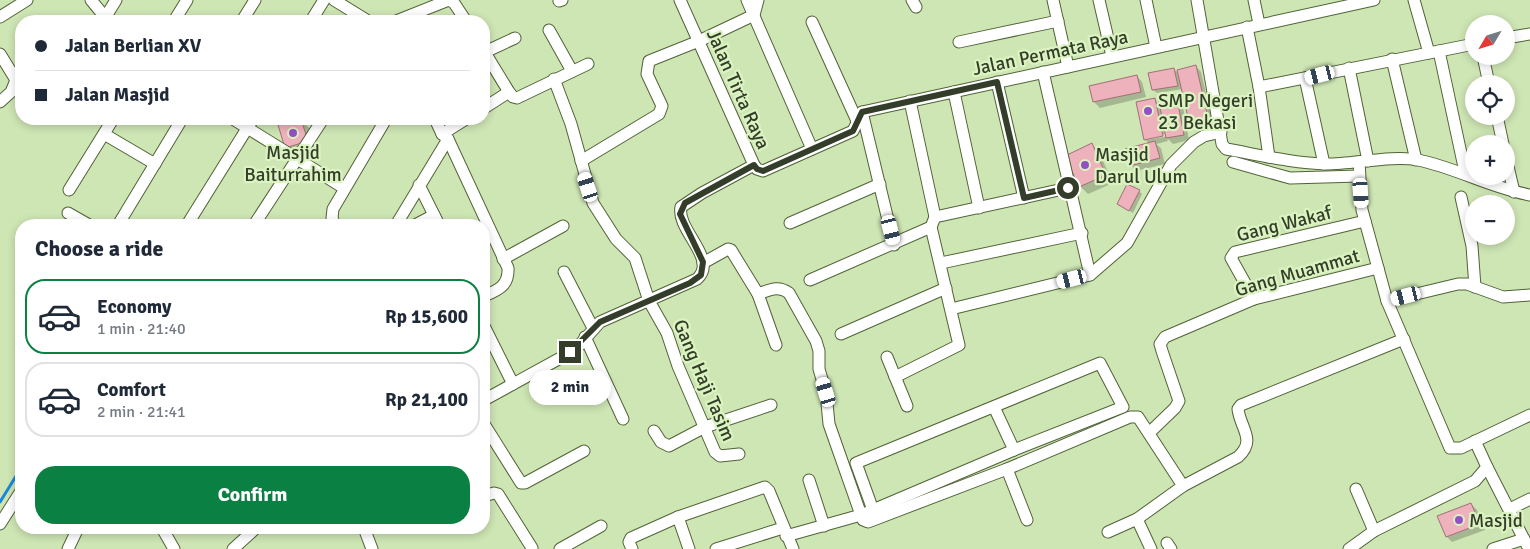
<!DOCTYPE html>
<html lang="en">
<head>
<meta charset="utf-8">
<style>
  :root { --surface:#fff; --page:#f2f2f3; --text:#1f2937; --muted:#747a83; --line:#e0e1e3; --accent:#0b8043 }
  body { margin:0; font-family:Signika,sans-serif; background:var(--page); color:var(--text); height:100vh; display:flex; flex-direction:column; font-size:19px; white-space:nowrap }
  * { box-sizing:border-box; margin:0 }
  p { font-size:16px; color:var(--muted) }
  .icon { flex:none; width:28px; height:28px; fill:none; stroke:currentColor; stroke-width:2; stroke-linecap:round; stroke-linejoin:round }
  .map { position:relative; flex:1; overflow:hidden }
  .drawer { position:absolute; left:15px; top:219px; width:475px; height:315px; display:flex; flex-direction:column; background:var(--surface); border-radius:20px; box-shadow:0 2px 8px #0003 }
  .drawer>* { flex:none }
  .hud { position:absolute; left:15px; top:15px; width:475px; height:110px; border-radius:20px; box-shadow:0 2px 8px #0003; display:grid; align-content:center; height:110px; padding:0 20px; background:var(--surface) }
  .needle { width:32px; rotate:232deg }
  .tools { position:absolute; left:1465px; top:15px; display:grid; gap:10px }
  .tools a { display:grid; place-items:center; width:50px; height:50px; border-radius:50%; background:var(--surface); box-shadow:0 2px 8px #0003; font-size:25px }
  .end { position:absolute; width:22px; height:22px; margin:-11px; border:6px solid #343d2a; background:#fff; box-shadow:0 0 0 2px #fff }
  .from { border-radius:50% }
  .bubble { position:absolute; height:35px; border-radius:18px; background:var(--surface); box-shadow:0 2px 8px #0003; font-size:16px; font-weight:700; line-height:35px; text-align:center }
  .car { position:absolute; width:15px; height:30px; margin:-15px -8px; border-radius:6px; box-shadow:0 0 4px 1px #0007; background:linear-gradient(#fff 24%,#345 0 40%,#fff 0 76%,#345 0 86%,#fff 0) }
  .hud b { display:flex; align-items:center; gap:18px; height:48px; font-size:19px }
  .hud b+b { border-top:1px solid var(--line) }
  .hud i { width:12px; height:12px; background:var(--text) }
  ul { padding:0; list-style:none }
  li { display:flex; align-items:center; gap:15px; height:75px; margin:0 10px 8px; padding:0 10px; border:2px solid var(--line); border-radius:20px }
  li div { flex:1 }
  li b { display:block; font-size:19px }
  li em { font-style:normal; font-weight:700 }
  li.current { border-color:var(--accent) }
  li>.icon { width:45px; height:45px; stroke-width:1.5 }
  h2 { padding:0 20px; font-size:22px; line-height:60px }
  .action { display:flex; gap:10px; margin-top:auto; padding:10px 20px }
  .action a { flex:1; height:58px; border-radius:20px; background:var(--accent); color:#fff; font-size:20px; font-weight:700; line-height:58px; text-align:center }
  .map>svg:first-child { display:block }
</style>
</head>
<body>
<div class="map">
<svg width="1530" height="549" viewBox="0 0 1530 549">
  <rect width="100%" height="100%" fill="#cee5b4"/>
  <g fill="#0003" fill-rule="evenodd">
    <polygon points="1196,66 1201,72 1214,127 1197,131 1192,125 1183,89 1157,93 1153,90 1174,69 1180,75"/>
    <polygon points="1137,76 1142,82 1146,97 1100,108 1094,102"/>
    <path d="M1176,95L1182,101L1189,140L1173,144L1167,138L1168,141L1156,144L1161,148L1165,164L1136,171L1131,165L1149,144L1145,139L1155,100L1160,105ZM1169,133V136L1147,140V138Z"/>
    <polygon points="301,120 309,128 315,149 293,155 286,147"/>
    <polygon points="1092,145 1099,152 1113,183 1088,194 1080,186"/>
    <polygon points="1139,191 1142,194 1133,213 1118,204"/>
    <polygon points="1471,504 1477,510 1485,530 1452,542 1447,537"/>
  </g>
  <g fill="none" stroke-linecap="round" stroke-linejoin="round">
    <polyline stroke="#1988db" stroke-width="3" points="0,502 21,468"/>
  </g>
  <g fill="#edb2bb" stroke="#a46e77">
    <polygon points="1196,65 1209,122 1190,126 1177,70"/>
    <polygon points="1174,68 1178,86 1152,90 1148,73"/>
    <polygon points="1137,75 1141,92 1093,102 1089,86"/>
    <polygon points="1176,94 1184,135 1166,138 1158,97"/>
    <polygon points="1155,98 1163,136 1144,140 1136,102"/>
    <polygon points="301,119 308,141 285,148 278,125"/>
    <polygon points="1155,141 1160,158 1129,166 1125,149"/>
    <polygon points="1092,143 1106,175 1079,187 1065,156"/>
    <polygon points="1127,184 1140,190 1129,211 1117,204"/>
    <polygon points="1471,503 1480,524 1446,537 1437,516"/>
  </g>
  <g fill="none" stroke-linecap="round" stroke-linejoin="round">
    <g stroke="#506337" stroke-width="13">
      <g id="minor">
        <polyline points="91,0 105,17"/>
        <polyline points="334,0 368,21"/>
        <polyline points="449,0 454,3 466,21"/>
        <polyline points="680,0 754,165 757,169 763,171 853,131 862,112 1374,0"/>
        <polyline points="747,0 812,149"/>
        <polyline points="912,0 916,7"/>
        <polyline points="1053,0 1068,67"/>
        <polyline points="1099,0 1112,56"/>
        <polyline points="1146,0 1156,47"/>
        <path d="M1197,0L1222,144L1226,149C1260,155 1292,163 1327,164C1353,164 1394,155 1418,160C1457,168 1491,188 1530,195"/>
        <polyline points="1254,0 1259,24"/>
        <polyline points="1414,0 1429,53"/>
        <polyline points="559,1 562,0"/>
        <polyline points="0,17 27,0"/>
        <polyline points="103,21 116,0"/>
        <polyline points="174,21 187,0"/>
        <polyline points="242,21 255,0"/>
        <polyline points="311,21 324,0"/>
        <polyline points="396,21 449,0"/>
        <polyline points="812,22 858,123"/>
        <polyline points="1247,27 1259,87 1269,157"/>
        <polyline points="549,30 572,71"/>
        <polyline points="1506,38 1530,34"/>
        <polyline points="959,42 1058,21"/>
        <polyline points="484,51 509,92 513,97 517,98 588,64"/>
        <polyline points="1439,51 1465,172"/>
        <polyline points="485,52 515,38"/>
        <polyline points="0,54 16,80 11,92 0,102"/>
        <polyline points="1483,56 1489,84"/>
        <polyline points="1392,59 1416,160"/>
        <polyline points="1349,68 1368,161"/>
        <polyline points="1043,72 1090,275"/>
        <polyline points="1305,78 1324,164"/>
        <polyline points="554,79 571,124 593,203 616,239 635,258 649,301 667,333 678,366 715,452 720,456 739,454"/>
        <polyline points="997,82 1024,198"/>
        <polyline points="1259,87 1474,44"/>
        <polyline points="954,92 979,208"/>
        <polyline points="910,101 935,217"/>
        <polyline points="484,108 509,92"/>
        <polyline points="862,112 894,245"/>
        <polyline points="1497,116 1503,144"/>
        <polyline points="233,119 344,188"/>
        <path d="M435,119L442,134L448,139L508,268C509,285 499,290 484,296"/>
        <polyline points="104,134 155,164"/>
        <polyline points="442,134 466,119"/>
        <polyline points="1506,158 1514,192"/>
        <polyline points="581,161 659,114 662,106 647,74 649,61 699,41 754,15 758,0"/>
        <polyline points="1233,162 1290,178 1359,176"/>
        <polyline points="1359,162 1362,210 1387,301 1450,448 1461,448 1530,415"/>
        <polyline points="419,185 439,225"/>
        <polyline points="69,190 113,119"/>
        <polyline points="1461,197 1472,246 1475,287"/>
        <polyline points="68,213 89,225"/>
        <polyline points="790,223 880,184"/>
        <polyline points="118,225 182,119"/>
        <polyline points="187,225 253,119"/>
        <polyline points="254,225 323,119"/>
        <polyline points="335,225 332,218 333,209 386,119"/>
        <polyline points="396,225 448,139"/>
        <polyline points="415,225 434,215"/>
        <polyline points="503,259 563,226"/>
        <path d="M703,263L728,249L731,250L758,294C770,290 778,285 789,293L816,341L819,351V369L826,393L829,424L861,515L863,520L868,522L1007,469L1130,417H1138L1183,486L1238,457C1257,440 1240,428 1238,409L1241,405L1404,339"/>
        <polyline points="941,263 1082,233"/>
        <polyline points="564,272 593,328"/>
        <polyline points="810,280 931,227 935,217 1068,188"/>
        <polyline points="758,294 776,345"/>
        <polyline points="1254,299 1231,258 1235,252 1365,221"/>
        <polyline points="1387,301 1458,284 1467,284 1503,297 1530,295"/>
        <polyline points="951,309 1090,275 1127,243 1171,165 1194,142 1204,136 1221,132"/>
        <polyline points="484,326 513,384"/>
        <polyline points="841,334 946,288"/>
        <polyline points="585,337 623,419"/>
        <polyline points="887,357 907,406"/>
        <polyline points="895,377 959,345 931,227"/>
        <path d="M484,400L575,350L600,322L697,279C719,259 676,230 681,207L702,193L754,165"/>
        <polyline points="994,407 1014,450"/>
        <polyline points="484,424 521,483 525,483 584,451"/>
        <polyline points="654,431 661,442 669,446 705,427 771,405"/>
        <polyline points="1149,433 1175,408 1179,401 1162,351 1160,344 1165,337 1254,299 1378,268"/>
        <polyline points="1487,467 1529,549"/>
        <polyline points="1007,469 1027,520"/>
        <polyline points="809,480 824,526"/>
        <polyline points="1356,489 1374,531"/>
        <polyline points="484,496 494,493 498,494 532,548"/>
        <polyline points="1510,509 1530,499"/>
        <polyline points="678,517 689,549"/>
        <polyline points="1137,519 1151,549"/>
        <polyline points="0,524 21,491"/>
        <polyline points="162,528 174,549"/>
        <polyline points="364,528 372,549"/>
        <polyline points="1108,532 1137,519 1183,486"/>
        <polyline points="786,536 861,515 1014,450 1123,407 1100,363 856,463 873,510"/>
        <polyline points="1167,543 1171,549"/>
        <polyline points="68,549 78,528"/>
        <polyline points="233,549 256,528"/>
        <polyline points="560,549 601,526"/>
        <polyline points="632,549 629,542 631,538 678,517 765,487 769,491 793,549"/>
        <polyline points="716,549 783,528"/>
        <polyline points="1349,549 1374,531 1475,481 1487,467 1475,441"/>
        <polyline points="1493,549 1524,539"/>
      </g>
    </g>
    <use href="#minor" stroke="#fff" stroke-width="11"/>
  </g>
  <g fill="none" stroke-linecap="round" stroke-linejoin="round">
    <polyline stroke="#343d2a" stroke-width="6" points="570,352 600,322 690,283 701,275 703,262 680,214 685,203 754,165 757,169 763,171 853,131 862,112 997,82 1024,198 1068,188"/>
  </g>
  <g fill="#9350c5" stroke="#dbf3c1" stroke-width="2">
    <circle cx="1148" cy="111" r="5"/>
    <circle cx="293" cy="133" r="5"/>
    <circle cx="1085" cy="165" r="5"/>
    <circle cx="1459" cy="520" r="5"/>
  </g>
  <g text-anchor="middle" stroke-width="4.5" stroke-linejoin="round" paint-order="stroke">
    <g font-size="19" fill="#343d2a" stroke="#dbf3c1">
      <text transform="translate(1050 52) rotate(-12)" y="7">Jalan Permata Raya</text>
      <text transform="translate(739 89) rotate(66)" y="7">Jalan Tirta Raya</text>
      <text transform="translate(1284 223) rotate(-14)" y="7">Gang Wakaf</text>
      <text transform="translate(1297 272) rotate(-16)" y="7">Gang Muammat</text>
      <text transform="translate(705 380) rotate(67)" y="7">Gang Haji Tasim</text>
    </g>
    <g font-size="19" fill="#343d2a" stroke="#dbf3c1" text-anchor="start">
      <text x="1158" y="107">SMP Negeri<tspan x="1158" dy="22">23 Bekasi</tspan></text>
      <text x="293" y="159" text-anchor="middle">Masjid<tspan x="293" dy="22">Baiturrahim</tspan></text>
      <text x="1095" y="161">Masjid<tspan x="1095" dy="22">Darul Ulum</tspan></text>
      <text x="1469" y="527">Masjid</text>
    </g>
  </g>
</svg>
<div class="tools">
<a><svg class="needle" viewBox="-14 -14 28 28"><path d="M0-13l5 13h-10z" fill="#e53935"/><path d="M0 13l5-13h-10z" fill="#747a83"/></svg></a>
<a><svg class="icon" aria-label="locate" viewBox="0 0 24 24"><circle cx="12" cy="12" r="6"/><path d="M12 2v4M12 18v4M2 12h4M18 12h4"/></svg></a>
<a>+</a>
<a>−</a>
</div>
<i class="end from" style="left:1068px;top:188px"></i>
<i class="end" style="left:570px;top:352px"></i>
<div class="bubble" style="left:529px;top:370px;width:82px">2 min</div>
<i class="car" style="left:1320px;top:75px;rotate:256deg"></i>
<i class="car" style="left:588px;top:187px;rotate:342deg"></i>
<i class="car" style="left:1361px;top:193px;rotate:176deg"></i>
<i class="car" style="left:891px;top:230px;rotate:166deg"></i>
<i class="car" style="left:1072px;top:279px;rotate:256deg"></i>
<i class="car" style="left:1406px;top:296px;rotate:256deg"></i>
<i class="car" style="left:826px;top:392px;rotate:343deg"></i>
<div class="hud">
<b><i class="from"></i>Jalan Berlian XV</b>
<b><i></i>Jalan Masjid</b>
</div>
<section class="drawer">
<h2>Choose a ride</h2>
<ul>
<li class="current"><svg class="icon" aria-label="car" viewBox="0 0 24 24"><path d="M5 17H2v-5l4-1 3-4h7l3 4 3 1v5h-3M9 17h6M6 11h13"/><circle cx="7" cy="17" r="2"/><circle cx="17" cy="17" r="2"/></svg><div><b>Economy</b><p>1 min · 21:40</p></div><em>Rp 15,600</em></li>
<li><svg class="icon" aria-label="car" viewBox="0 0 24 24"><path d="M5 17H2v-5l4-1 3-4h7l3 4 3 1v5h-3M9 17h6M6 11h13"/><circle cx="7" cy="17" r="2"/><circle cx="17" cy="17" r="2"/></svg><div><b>Comfort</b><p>2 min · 21:41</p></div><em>Rp 21,100</em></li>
</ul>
<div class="action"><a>Confirm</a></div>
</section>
</div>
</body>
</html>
